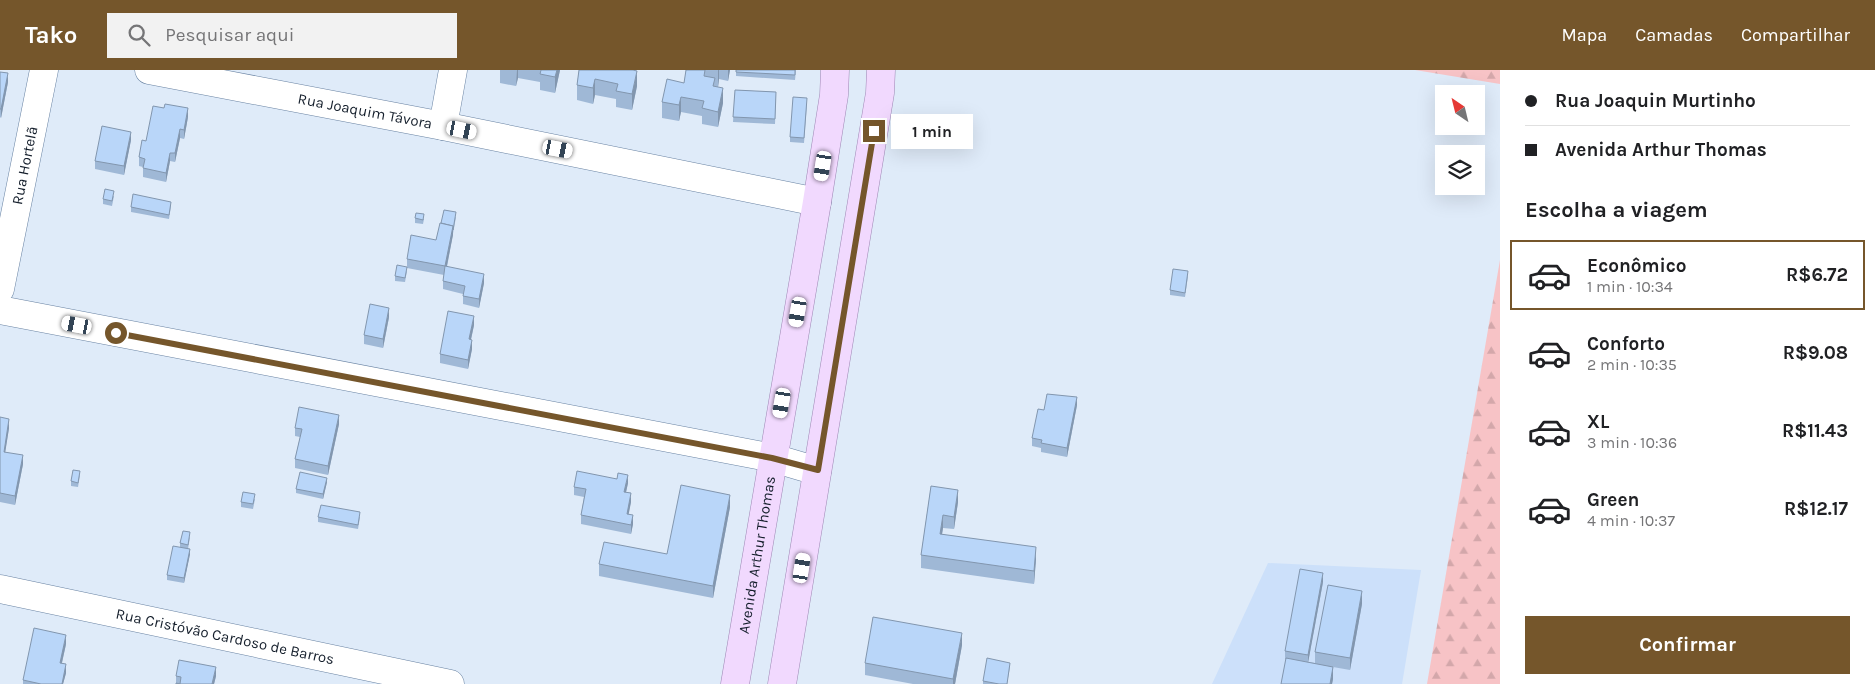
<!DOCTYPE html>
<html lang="pt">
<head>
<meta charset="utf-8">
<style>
  :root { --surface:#fff; --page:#f2f2f2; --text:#202124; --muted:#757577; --line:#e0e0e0; --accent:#75562b }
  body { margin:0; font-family:Karla,sans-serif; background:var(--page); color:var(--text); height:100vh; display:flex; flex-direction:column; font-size:19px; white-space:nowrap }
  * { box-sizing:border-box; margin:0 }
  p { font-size:16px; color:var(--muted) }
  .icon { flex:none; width:28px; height:28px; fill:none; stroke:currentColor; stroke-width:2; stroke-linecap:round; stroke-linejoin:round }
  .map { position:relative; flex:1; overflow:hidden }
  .details { display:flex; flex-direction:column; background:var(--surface); width:375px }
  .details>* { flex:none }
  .guide { display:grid; align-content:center; height:110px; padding:0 25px; background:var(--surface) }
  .needle { width:32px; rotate:325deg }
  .fabs { position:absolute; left:1435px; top:15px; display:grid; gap:10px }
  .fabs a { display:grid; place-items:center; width:50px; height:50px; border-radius:0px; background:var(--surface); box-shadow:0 5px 20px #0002; font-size:25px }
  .end { position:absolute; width:22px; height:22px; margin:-11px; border:6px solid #75562b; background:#fff; box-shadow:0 0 0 2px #fff }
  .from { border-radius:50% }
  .bubble { position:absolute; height:35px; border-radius:0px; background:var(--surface); box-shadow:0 5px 20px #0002; font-size:16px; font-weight:700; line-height:35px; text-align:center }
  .car { position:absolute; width:15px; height:30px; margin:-15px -8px; border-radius:6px; box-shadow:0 0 4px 1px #0007; background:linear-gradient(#fff 24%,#345 0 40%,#fff 0 76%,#345 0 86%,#fff 0) }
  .guide b { display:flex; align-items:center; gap:18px; height:48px; font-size:19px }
  .guide b+b { border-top:1px solid var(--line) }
  .guide i { width:12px; height:12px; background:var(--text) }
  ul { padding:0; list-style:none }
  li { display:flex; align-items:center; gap:15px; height:70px; margin:0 10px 8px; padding:0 15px; border:2px solid transparent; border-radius:0px }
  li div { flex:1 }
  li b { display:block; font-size:19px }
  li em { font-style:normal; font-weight:700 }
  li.on { border-color:var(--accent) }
  li>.icon { width:45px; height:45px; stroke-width:1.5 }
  h2 { padding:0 25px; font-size:22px; line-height:60px }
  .primary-button { display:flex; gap:10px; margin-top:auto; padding:10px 25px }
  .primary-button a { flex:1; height:58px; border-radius:0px; background:var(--accent); color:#fff; font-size:20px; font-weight:700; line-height:58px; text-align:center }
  header { display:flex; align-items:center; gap:30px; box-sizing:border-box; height:70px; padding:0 25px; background:var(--accent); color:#fff }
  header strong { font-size:24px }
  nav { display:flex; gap:28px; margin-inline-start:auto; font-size:18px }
  .search { width:350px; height:45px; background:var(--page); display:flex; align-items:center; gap:12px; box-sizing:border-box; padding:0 18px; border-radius:0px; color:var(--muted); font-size:19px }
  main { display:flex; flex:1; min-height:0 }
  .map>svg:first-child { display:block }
</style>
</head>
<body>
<header>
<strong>Tako</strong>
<div class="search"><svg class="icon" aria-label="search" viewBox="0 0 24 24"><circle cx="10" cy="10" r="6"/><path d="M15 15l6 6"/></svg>Pesquisar aqui</div>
<nav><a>Mapa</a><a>Camadas</a><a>Compartilhar</a></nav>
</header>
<main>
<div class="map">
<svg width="1500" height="614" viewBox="0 0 1500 614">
  <defs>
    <pattern id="forest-firs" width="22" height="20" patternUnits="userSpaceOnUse" patternTransform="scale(1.25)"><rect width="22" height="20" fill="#f7c3c6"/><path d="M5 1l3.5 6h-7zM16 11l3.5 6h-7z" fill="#d3a7aa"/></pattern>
  </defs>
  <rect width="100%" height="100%" fill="#dfebf9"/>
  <polygon fill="#cce0fa" points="1268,493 1421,500 1402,614 1212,614"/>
  <g fill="url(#forest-firs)">
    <polygon points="1415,0 1500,0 1500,14"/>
    <polygon points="1500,190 1500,614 1427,614"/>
  </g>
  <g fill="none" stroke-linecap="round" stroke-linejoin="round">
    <g stroke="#6882a2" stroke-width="29">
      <g id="minor">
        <path id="s1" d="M149,0L443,56L817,132"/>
        <polyline points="443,56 453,0"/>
        <path id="s2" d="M0,219L44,0"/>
        <polyline points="0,240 773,388 817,401"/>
        <path id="s3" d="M0,519L450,614"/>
      </g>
    </g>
    <g stroke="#9d87b4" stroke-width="29">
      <g id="major">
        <path id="s4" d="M735,614L817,132L834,25L835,0"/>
        <polyline points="782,614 880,23 881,0"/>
      </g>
    </g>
    <use href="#minor" stroke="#fff" stroke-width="28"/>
    <use href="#major" stroke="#f1d9fe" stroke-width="28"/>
  </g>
  <g fill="#9fb8d6">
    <polygon points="500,0 560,0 555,23 540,20 540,12 518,8 516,16 500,13"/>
    <polygon points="579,0 637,16 632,40 616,37 616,29 595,25 593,34 577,30 577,15"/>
    <polygon points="684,0 730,0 728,11 719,9 718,17 723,33 718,57 702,54 702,46 681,42 679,51 662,48 662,32 684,13 686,0"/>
    <polygon points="736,0 796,0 795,10 736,6"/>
    <polygon points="0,2 8,12 1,48 0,47"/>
    <polygon points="735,20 776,22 775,54 733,52"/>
    <polygon points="807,33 804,73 790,72 790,67"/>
    <polygon points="188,47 184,69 180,68 175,92 170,91 166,112 143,107 143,97 139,96 139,87 146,71"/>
    <polygon points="131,70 124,105 95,99 95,91"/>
    <polygon points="114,126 112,136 103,134 103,129"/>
    <polygon points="171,136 169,149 131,142 131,137"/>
    <polygon points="456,147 447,197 484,213 479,238 463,234 463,224 443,219 443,211 444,205 407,198 407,189 436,170 441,153"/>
    <polygon points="415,148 424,149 423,154 415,153"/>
    <polygon points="407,201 405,212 395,211 395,206"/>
    <polygon points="1188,206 1185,227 1170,225 1170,220"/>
    <polygon points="389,247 383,278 364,274 364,265"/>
    <polygon points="474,255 471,270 472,279 468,299 440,293 440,284"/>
    <polygon points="1077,335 1067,387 1041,382 1041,378 1032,376 1032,368 1044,340"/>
    <polygon points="0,347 9,358 5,382 23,394 15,435 0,432"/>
    <polygon points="339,354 328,405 295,398 295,389 300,367 295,366 295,358"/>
    <polygon points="80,405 78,417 71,416 71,411"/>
    <polygon points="327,412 323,429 296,423 296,419"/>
    <polygon points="628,413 626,422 631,432 628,444 633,454 631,464 581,454 581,445 584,427 574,425 574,417"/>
    <polygon points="931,416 958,432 954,459 943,458 942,464 1036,489 1034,514 921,498 921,485"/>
    <polygon points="255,429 253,439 241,437 241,432"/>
    <polygon points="730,437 713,528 599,506 599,494 667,484"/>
    <polygon points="318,447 360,447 358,459 318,452"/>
    <polygon points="190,467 188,479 190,484 184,513 167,510 167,505 180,477 180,473"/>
    <polygon points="1323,512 1308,592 1315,593 1315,582 1362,534 1350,600 1333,597 1333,609 1332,614 1281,614 1286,589 1285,589 1285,581"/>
    <polygon points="66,574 62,593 66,603 63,614 23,614 23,610"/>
    <polygon points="962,575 955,614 913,614 865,605 865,593"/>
    <polygon points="1010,597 1007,614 983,614 983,611"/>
    <polygon points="176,606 216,606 214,614 176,614"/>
  </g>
  <g fill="#8296ae">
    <polygon points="517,0 518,0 518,8 516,16"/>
    <polygon points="557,0 560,0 555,23 555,7"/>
    <polygon points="718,0 719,0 719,9 718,17"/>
    <polygon points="728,0 730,0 728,11"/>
    <polygon points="637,1 637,16 632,40 632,24"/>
    <polygon points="8,3 8,12 1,48 1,39"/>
    <polygon points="595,9 595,25 593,34 593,18"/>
    <polygon points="723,18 723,33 718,57 718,42"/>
    <polygon points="681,27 681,42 679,51 679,35"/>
    <polygon points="188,38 188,47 184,69 184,60"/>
    <polygon points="180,59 180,68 175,92 175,83"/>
    <polygon points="131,62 131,70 124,105 124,96"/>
    <polygon points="170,83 170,91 166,112 166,103"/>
    <polygon points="453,156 453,165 445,205 445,196"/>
    <polygon points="484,204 484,213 479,238 479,229"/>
    <polygon points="389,238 389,247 383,278 383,269"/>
    <polygon points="474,246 474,255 469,278 469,269"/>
    <polygon points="472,270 472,279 468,299 468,290"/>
    <polygon points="1077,327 1077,335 1067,387 1067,378"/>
    <polygon points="339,345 339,354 328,405 328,396"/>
    <polygon points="9,349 9,358 4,390 4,382"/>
    <polygon points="23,385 23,394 15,435 15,426"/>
    <polygon points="628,405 628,413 624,431 624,422"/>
    <polygon points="327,408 327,412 323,429 323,424"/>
    <polygon points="958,420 958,432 954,459 954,447"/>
    <polygon points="631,423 631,432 627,453 627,444"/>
    <polygon points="730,425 730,437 713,528 713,516"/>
    <polygon points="633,445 633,454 631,464 631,455"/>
    <polygon points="943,445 943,458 940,476 940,464"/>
    <polygon points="1036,477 1036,489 1034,514 1034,501"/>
    <polygon points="190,479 190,484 184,513 184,508"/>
    <polygon points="1323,503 1323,512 1308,593 1308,585"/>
    <polygon points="1362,521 1362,534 1350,600 1350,588"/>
    <polygon points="962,563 962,575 955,614 953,614 953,609"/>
    <polygon points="66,565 66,574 60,601 60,593"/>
    <polygon points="66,594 66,603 63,614 62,614"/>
    <polygon points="216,597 216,606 214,614 212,614"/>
    <polygon points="1333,597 1333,609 1332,614 1330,614"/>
  </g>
  <g fill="#b9d6f9" stroke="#8296ae">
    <polygon points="541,0 557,0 555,7 540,4"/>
    <polygon points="579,0 633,0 637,1 632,24 616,21 618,14 595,9 593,18 577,15"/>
    <polygon points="686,0 705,0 704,6 715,8 713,16 723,18 718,42 702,38 704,31 681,27 679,35 662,32 667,9 684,13"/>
    <polygon points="736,0 795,0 795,5 736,2"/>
    <polygon points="0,2 8,3 1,39 0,39"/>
    <polygon points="735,20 776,22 775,49 733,47"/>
    <polygon points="793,27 807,28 804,68 790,67"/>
    <polygon points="165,34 188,38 184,60 180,59 175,83 170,83 166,103 143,98 145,89 139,87 142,70 146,71 153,36 164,38"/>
    <polygon points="102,56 131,62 124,96 95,91"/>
    <polygon points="105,119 114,121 112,131 103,129"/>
    <polygon points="133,124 171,132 169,145 131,137"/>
    <polygon points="444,140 456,142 453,160 453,156 441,153"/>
    <polygon points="416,143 424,144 423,150 415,148"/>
    <polygon points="440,153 453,156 445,196 407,189 411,165 436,170"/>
    <polygon points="397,195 407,197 405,208 395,206"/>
    <polygon points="445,196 484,204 479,229 463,226 465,216 443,211"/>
    <polygon points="1173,199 1188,201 1185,223 1170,220"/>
    <polygon points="370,234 389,238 383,269 364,265"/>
    <polygon points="448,241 474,246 469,269 472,270 468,290 440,284"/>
    <polygon points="1047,324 1077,327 1067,378 1041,373 1042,370 1032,368 1038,339 1044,340"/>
    <polygon points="299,337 339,345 328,396 295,389 302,359 295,358"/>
    <polygon points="0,347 9,349 4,382 23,385 15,426 0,423"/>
    <polygon points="73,400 80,401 78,413 71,411"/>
    <polygon points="577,401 617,409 618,403 628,405 624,422 631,423 627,444 633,445 631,455 581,445 586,419 574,417"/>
    <polygon points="300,402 327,408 323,424 296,419"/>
    <polygon points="681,415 730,425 713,516 599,494 604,472 667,484"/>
    <polygon points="931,416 958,420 954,447 943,445 940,464 1036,477 1034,501 921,485"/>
    <polygon points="243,422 255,424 253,434 241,432"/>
    <polygon points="321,435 360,442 358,455 318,447"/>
    <polygon points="183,461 190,462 188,475 180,473"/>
    <polygon points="173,476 190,479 184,508 167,505"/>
    <polygon points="1300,499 1323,503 1308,585 1285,581"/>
    <polygon points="1328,515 1362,521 1350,588 1315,582"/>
    <polygon points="873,547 962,563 953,609 865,593"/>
    <polygon points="34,558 66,565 60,593 66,594 62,614 41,614 23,610"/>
    <polygon points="987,588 1010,593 1007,614 999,614 983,611"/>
    <polygon points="1286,588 1333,597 1330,614 1281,614"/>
    <polygon points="179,590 216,597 212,614 176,614 176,613 180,614 181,607 176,606"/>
  </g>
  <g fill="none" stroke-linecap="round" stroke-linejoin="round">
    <polyline stroke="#75562b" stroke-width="6" points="116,263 772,388 818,400 874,61"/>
  </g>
  <g text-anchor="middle" stroke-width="4" stroke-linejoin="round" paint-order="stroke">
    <g font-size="15" fill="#141e2b" stroke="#fff">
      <text dy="5" stroke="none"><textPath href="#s1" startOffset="220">Rua Joaquim Távora</textPath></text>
      <text dy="5" stroke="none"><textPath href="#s2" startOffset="126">Rua Hortelã</textPath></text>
      <text dy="5" stroke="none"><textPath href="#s4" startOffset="131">Avenida Arthur Thomas</textPath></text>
      <text dy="5" stroke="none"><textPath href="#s3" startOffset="230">Rua Cristóvão Cardoso de Barros</textPath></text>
    </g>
  </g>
</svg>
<div class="fabs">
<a><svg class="needle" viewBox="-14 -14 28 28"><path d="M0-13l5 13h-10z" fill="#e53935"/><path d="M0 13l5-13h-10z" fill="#757577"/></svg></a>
<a><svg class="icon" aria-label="layers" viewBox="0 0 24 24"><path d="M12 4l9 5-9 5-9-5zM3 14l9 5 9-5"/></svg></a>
</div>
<i class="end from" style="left:116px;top:263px"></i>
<i class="end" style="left:874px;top:61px"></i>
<div class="bubble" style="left:891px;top:44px;width:82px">1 min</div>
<i class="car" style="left:462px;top:60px;rotate:102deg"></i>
<i class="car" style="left:558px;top:79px;rotate:101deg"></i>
<i class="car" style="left:823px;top:96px;rotate:189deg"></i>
<i class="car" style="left:798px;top:242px;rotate:190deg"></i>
<i class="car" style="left:77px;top:255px;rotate:281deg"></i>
<i class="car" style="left:782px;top:333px;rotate:190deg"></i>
<i class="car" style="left:802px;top:498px;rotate:9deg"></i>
</div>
<section class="details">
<div class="guide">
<b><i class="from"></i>Rua Joaquin Murtinho</b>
<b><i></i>Avenida Arthur Thomas</b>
</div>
<h2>Escolha a viagem</h2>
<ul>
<li class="on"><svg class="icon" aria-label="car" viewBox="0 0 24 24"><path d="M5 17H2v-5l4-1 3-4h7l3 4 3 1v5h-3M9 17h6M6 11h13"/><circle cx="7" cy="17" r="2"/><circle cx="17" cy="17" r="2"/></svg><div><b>Econômico</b><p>1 min · 10:34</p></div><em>R$6.72</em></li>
<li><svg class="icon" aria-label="car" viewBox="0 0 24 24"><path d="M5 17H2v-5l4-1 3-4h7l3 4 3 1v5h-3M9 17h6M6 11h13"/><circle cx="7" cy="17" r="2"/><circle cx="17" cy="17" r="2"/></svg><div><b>Conforto</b><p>2 min · 10:35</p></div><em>R$9.08</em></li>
<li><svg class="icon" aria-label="car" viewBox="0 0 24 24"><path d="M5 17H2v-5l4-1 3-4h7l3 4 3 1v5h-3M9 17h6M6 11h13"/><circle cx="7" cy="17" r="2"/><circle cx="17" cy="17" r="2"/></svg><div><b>XL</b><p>3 min · 10:36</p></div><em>R$11.43</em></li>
<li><svg class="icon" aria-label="car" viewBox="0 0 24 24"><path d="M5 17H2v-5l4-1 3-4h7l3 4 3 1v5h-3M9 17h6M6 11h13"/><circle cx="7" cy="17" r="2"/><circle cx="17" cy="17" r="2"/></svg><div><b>Green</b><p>4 min · 10:37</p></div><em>R$12.17</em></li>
</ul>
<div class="primary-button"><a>Confirmar</a></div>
</section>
</main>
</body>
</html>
